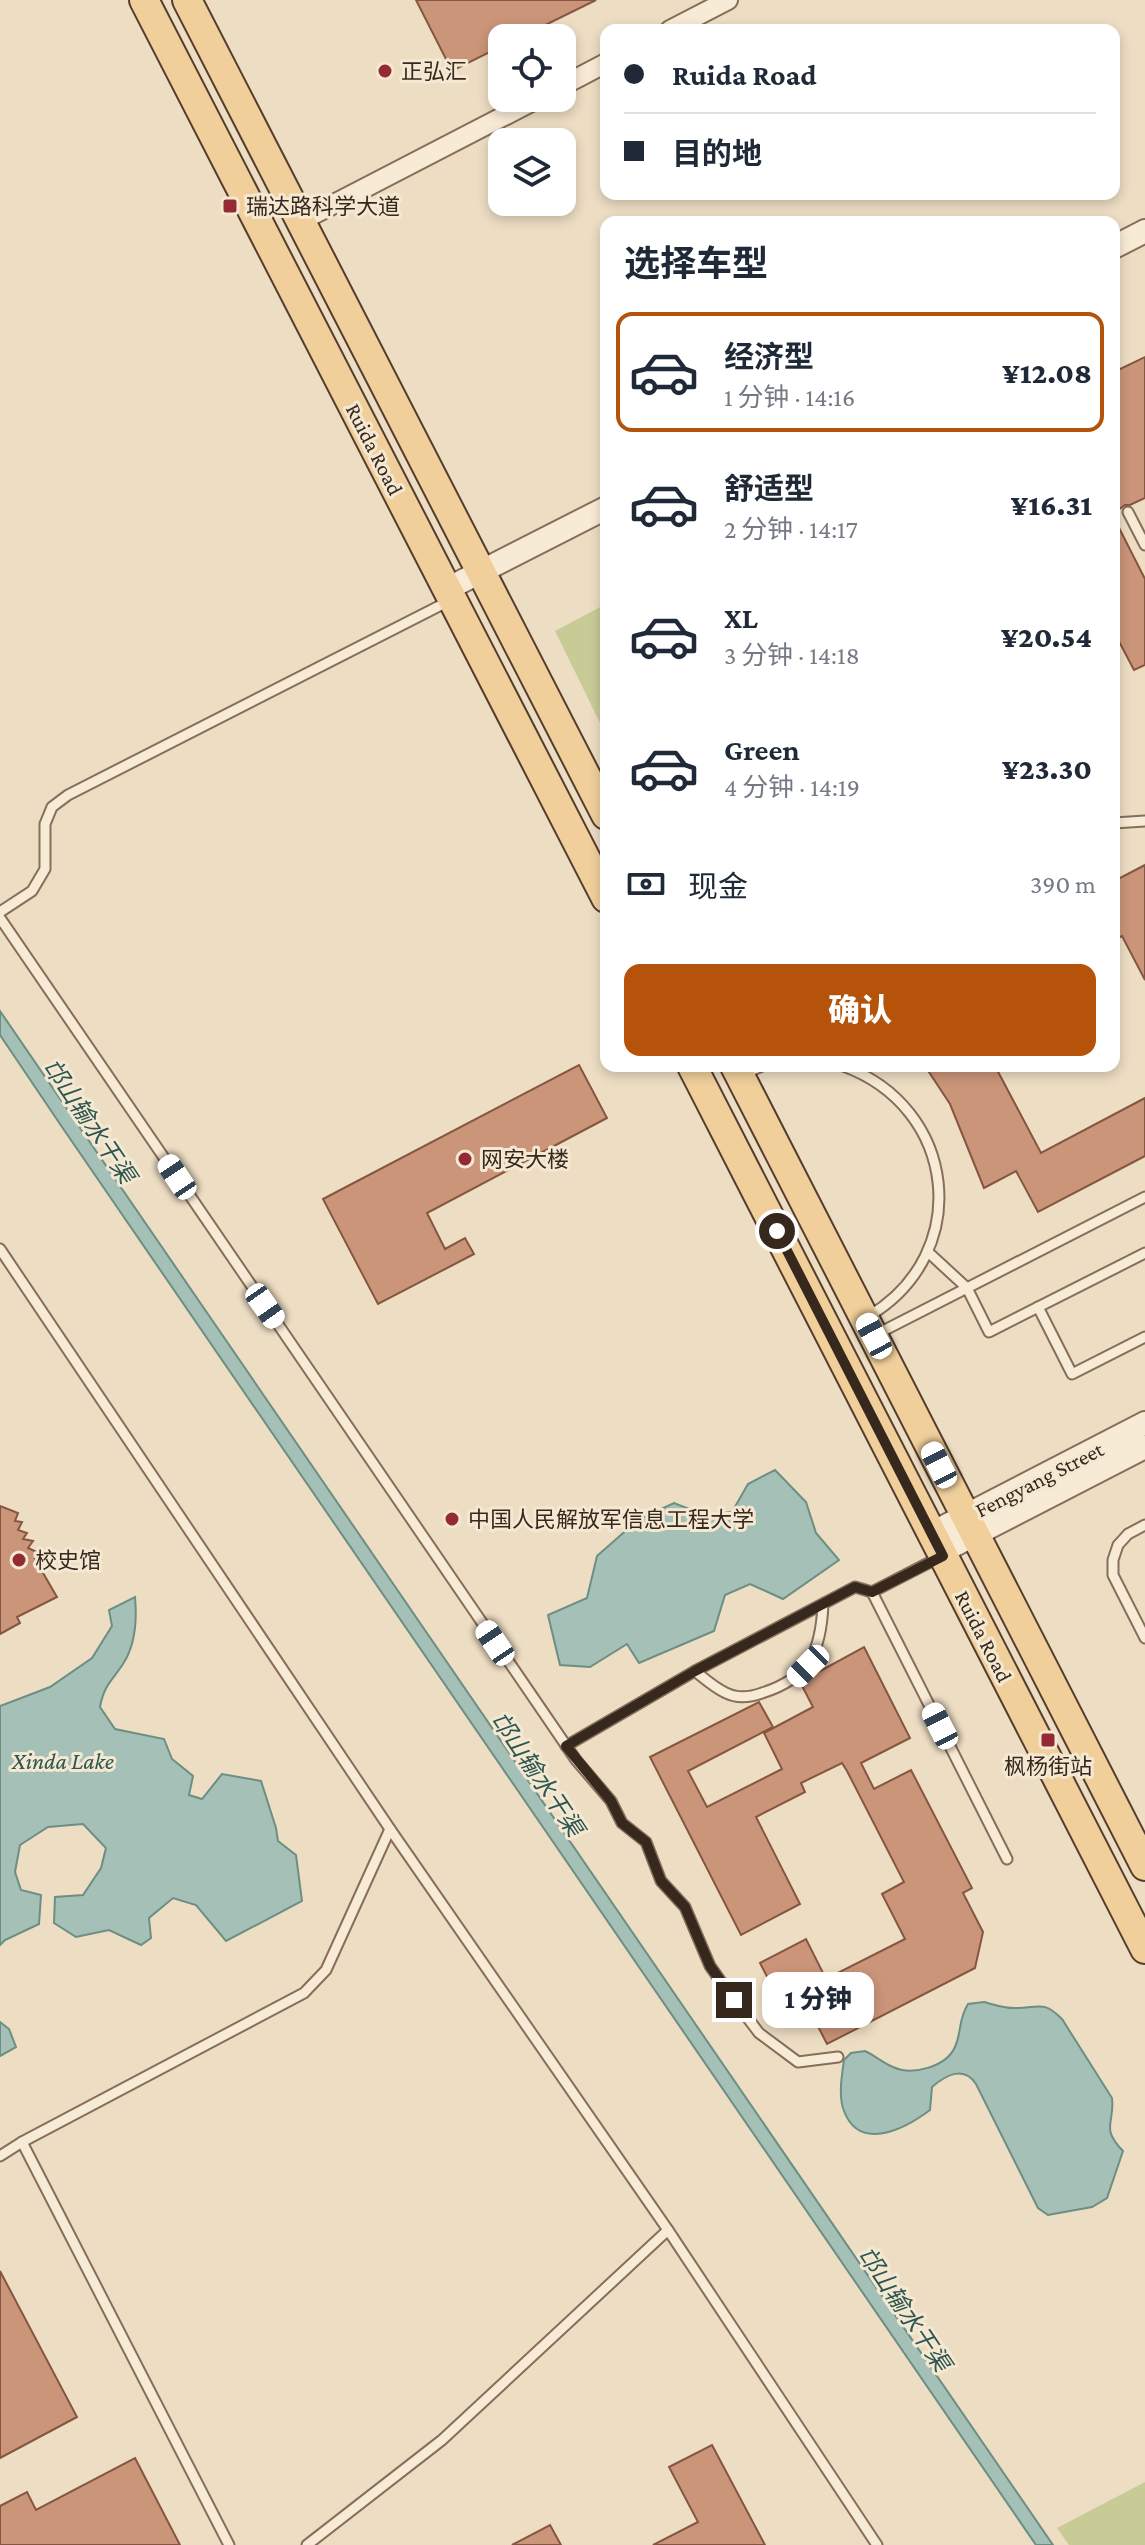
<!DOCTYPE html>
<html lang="zh">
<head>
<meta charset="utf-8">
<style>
  :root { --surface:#fff; --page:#f2f2f3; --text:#1f2937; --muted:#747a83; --line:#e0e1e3; --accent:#b45309 }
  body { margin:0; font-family:"Crimson Pro","Noto Sans SC",serif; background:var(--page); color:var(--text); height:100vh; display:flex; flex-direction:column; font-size:30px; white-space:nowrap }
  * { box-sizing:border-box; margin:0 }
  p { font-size:26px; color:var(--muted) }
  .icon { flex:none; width:44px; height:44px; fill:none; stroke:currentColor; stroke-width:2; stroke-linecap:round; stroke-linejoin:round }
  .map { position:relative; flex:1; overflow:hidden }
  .drawer { position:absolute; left:600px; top:216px; width:520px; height:856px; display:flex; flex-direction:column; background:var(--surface); border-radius:16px; box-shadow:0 4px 12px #0003 }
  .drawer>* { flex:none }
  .banner { position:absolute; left:600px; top:24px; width:520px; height:176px; border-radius:16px; box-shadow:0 4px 12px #0003; display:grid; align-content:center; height:176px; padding:0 24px; background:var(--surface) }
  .buttons { position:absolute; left:488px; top:24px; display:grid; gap:16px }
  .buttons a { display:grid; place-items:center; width:88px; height:88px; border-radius:16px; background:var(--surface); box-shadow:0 4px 12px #0003; font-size:40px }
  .end { position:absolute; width:36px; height:36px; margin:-18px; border:10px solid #37281e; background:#fff; box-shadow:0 0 0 4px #fff }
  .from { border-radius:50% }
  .bubble { position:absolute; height:56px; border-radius:16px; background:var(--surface); box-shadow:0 4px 12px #0003; font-size:26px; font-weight:800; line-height:56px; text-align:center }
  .car { position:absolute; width:24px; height:48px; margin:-24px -12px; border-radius:10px; box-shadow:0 0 6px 2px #0007; background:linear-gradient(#fff 24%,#345 0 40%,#fff 0 76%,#345 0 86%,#fff 0) }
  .banner b { display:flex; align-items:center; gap:28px; height:76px; font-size:30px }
  .banner b+b { border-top:2px solid var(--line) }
  .banner i { width:20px; height:20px; background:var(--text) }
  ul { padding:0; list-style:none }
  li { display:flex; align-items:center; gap:24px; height:120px; margin:0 16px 12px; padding:0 8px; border:4px solid transparent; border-radius:16px }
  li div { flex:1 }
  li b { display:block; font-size:30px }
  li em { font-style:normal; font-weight:800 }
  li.on { border-color:var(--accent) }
  li>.icon { width:72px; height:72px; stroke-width:1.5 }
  h2 { padding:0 24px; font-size:36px; line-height:96px }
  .pay { display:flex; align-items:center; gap:20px; height:88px; padding:0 24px; font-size:30px }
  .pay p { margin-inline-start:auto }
  .action { display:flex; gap:16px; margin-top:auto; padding:16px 24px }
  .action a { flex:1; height:92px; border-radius:16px; background:var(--accent); color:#fff; font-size:32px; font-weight:800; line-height:92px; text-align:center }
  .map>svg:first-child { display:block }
</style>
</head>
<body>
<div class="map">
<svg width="1145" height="2545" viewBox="0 0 1145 2545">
  <rect width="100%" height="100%" fill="#edddc3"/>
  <g fill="#c9cb97">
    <polygon points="606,604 606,735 555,631"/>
    <polygon points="1145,2482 1145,2545 1069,2545 1057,2528"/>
  </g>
  <g fill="#a5c0b6" stroke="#6c8e83" stroke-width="2">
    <polygon points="0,1011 74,1119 1053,2545 1036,2545 62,1127 0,1035"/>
    <polygon points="775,1470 806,1502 816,1533 839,1560 783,1599 750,1584 725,1595 714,1631 639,1663 627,1644 590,1667 560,1665 548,1615 587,1598 597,1556 639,1519 674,1503 705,1515 732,1512 748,1484"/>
    <path d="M135,1597C137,1619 136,1644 123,1664C112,1681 104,1685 100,1707L115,1729L164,1739L172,1759L193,1776L189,1795L202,1799L222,1774L261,1781L276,1828L278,1841L296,1855L302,1901L226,1941L196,1905L173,1898L149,1918L151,1938L141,1945L109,1930L76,1937L54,1923L55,1897L83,1895L101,1868L106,1848L83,1824L48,1827L20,1845L15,1872L21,1890L41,1895L39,1924L5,1940L0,1945V1706L50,1687L92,1658L112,1626L109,1610Z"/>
    <path d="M984,2002C995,2005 1006,2009 1018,2008C1040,2007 1044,2001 1062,2019L1112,2098C1115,2124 1100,2127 1123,2151L1107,2198L1092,2207L1048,2215L1038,2208L976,2084C964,2065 946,2075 932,2087L930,2110C906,2128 860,2153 844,2111C838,2096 842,2075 844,2060L851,2053L865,2051C874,2055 883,2063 893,2067C912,2076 946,2067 955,2047C962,2031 958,2020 968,2004Z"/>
    <polygon points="0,2022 9,2029 16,2047 0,2056"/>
  </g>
  <g fill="#ca9579" stroke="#855640" stroke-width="2">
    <polygon points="416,0 596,0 519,38 502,38 502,46 452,71"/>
    <polygon points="1145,357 1145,498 1130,505 1125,505 1114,513 1114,372"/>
    <polygon points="1114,518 1145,579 1145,665 1134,670 1114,632"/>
    <polygon points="1145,865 1145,980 1122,936 1114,940 1114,881"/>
    <polygon points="579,1065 607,1118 427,1213 445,1249 465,1238 474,1254 378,1304 323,1199"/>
    <polygon points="925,1066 995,1066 1041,1153 1145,1098 1145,1156 1038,1212 1016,1171 984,1188 950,1104"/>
    <polygon points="0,1506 18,1513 15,1521 22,1522 18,1530 27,1533 23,1539 33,1541 28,1548 37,1552 35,1559 57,1597 17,1617 20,1623 0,1634"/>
    <polygon points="864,1647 910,1738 861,1763 874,1789 911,1770 972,1888 963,1893 983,1932 975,1968 827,2044 804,1999 784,2010 760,1963 806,1939 826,1979 905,1939 882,1894 904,1882 847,1771 842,1763 801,1783 805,1792 756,1817 800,1904 741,1935 650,1757 759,1702 773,1727 688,1771 707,1807 782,1769 764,1733 813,1707 800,1682"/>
    <polygon points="0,2271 77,2417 0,2458"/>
    <polygon points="712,2445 765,2545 653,2545 698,2522 669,2467"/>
    <polygon points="135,2458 180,2545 0,2545 0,2506 27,2492 36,2510"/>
    <polygon points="550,2525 561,2545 512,2545"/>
  </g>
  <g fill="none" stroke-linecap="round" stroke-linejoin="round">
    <g stroke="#876e5a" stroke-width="13">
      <g id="service">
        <polyline points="1128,512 1145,545"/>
        <polyline points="1114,823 1145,821"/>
        <polyline points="0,912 32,891 45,869 45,824 52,807 68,795 449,601"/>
        <polyline points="0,918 576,1760 611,1801 622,1823 646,1842 661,1881 685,1907 710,1966 734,2000 759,2033 798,2062 838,2057"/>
        <path d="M843,1066C957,1107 974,1253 869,1316"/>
        <polyline points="743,1074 762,1066"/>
        <polyline points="0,1249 390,1829 668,2230 877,2545"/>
        <polyline points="928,1252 967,1288 989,1332 1145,1253"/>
        <polyline points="1038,1307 1072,1374 1145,1337"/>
        <polyline points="877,1334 1145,1197"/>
        <polyline points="1145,1525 1128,1534 1118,1545 1113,1560 1113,1575 1145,1638"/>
        <polyline points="940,1557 872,1592 1007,1859"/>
        <path d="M695,1671C705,1679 715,1688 726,1693C738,1699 751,1697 762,1693C810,1678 821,1651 823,1604"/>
        <polyline points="566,1746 695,1671 855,1587 872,1592"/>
        <polyline points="0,2156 22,2142"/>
        <polyline points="229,2545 22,2142 304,1993 326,1970 390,1829"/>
        <polyline points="307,2545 442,2440 668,2230"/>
      </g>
    </g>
    <g stroke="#876e5a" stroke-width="22">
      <g id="minor">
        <polyline points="670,30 728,0"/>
        <polyline points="562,86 606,63"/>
        <polyline points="301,221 539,98"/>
      </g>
    </g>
    <g stroke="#876e5a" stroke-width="26">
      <g id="tertiary">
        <polyline points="1114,247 1145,231"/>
        <polyline points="447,589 606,508"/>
        <polyline points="932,1533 1145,1423"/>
        <polyline points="941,1552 1145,1447"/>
      </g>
    </g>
    <g stroke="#543d2e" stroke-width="32">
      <g id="primary">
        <polyline points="144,0 606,898"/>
        <polyline points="187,0 606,815"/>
        <polyline points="692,1066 1145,1949"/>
        <polyline points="735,1066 1145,1866"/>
      </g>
    </g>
    <use href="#service" stroke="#f8ebd6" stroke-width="9"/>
    <use href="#minor" stroke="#f8ebd6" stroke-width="18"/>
    <use href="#tertiary" stroke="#f8ebd6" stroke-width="22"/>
    <use href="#primary" stroke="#f0cf9b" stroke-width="28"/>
  </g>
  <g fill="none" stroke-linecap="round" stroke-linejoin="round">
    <polyline stroke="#37281e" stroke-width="10" points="734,2000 710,1966 685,1907 661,1881 646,1842 622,1823 611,1801 566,1746 695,1671 855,1587 872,1592 943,1556 777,1231"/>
  </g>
  <g fill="#942b34" stroke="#f5e8d2" stroke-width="3">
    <circle cx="385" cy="71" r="8"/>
    <rect x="222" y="198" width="16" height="16" rx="4"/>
    <circle cx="465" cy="1159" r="8"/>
    <circle cx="452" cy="1519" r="8"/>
    <circle cx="19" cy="1560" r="8"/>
    <rect x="1040" y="1732" width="16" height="16" rx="4"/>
  </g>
  <g text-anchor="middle" stroke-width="6" stroke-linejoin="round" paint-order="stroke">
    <g font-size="22" fill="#37281e" stroke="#f5e8d2" text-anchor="start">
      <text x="401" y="79">正弘汇</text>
      <text x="246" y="214">瑞达路科学大道</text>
      <text x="481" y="1167">网安大楼</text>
      <text x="468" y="1527">中国人民解放军信息工程大学</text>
      <text x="35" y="1568">校史馆</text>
      <text x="1048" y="1774" text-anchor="middle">枫杨街站</text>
    </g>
    <g font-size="22" fill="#37281e" stroke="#f5e8d2">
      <text transform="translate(375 449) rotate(63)" y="8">Ruida Road</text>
      <text transform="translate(1039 1479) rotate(-27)" y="8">Fengyang Street</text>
      <text transform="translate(984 1636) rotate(63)" y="8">Ruida Road</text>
    </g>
    <g font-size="24" font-style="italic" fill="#2d5650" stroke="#f5e8d2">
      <text transform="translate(89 1121) rotate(56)" y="8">邙山输水干渠</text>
      <text x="63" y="1769">Xinda Lake</text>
      <text transform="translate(537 1774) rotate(56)" y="8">邙山输水干渠</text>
      <text transform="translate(904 2309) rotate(56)" y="8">邙山输水干渠</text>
    </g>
  </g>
</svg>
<div class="buttons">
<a><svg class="icon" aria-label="locate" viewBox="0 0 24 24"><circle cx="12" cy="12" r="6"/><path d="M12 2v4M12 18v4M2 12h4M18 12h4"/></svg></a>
<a><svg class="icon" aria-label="layers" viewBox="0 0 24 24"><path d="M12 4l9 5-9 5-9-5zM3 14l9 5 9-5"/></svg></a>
</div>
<i class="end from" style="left:777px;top:1231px"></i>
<i class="end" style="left:734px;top:2000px"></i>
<div class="bubble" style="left:762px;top:1972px;width:112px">1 分钟</div>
<i class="car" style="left:177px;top:1177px;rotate:326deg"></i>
<i class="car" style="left:265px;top:1306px;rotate:145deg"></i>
<i class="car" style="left:874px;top:1336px;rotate:332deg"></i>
<i class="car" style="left:939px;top:1465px;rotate:333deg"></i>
<i class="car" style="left:495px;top:1643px;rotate:326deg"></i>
<i class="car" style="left:808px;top:1666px;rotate:225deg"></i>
<i class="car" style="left:940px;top:1726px;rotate:333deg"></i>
<div class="banner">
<b><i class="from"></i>Ruida Road</b>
<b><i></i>目的地</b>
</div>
<section class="drawer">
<h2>选择车型</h2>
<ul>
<li class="on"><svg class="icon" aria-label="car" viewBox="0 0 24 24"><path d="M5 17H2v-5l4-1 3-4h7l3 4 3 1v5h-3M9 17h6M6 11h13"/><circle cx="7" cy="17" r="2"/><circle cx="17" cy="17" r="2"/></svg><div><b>经济型</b><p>1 分钟 · 14:16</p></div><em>¥12.08</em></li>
<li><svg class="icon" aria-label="car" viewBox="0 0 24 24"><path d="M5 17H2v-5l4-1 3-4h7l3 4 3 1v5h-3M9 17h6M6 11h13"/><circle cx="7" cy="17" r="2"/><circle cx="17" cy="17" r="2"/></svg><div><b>舒适型</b><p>2 分钟 · 14:17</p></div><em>¥16.31</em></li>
<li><svg class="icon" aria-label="car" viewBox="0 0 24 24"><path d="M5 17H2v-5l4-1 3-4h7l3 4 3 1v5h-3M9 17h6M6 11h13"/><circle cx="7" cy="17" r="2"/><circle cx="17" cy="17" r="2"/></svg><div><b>XL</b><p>3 分钟 · 14:18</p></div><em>¥20.54</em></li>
<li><svg class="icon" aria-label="car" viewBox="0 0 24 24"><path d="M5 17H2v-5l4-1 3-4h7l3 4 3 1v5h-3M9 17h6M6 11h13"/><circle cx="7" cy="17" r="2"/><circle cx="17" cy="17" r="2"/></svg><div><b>Green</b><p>4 分钟 · 14:19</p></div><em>¥23.30</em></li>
</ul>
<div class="pay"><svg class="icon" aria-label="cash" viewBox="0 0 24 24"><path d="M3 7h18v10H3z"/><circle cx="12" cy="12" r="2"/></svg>现金<p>390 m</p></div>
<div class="action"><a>确认</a></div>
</section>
</div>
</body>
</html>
